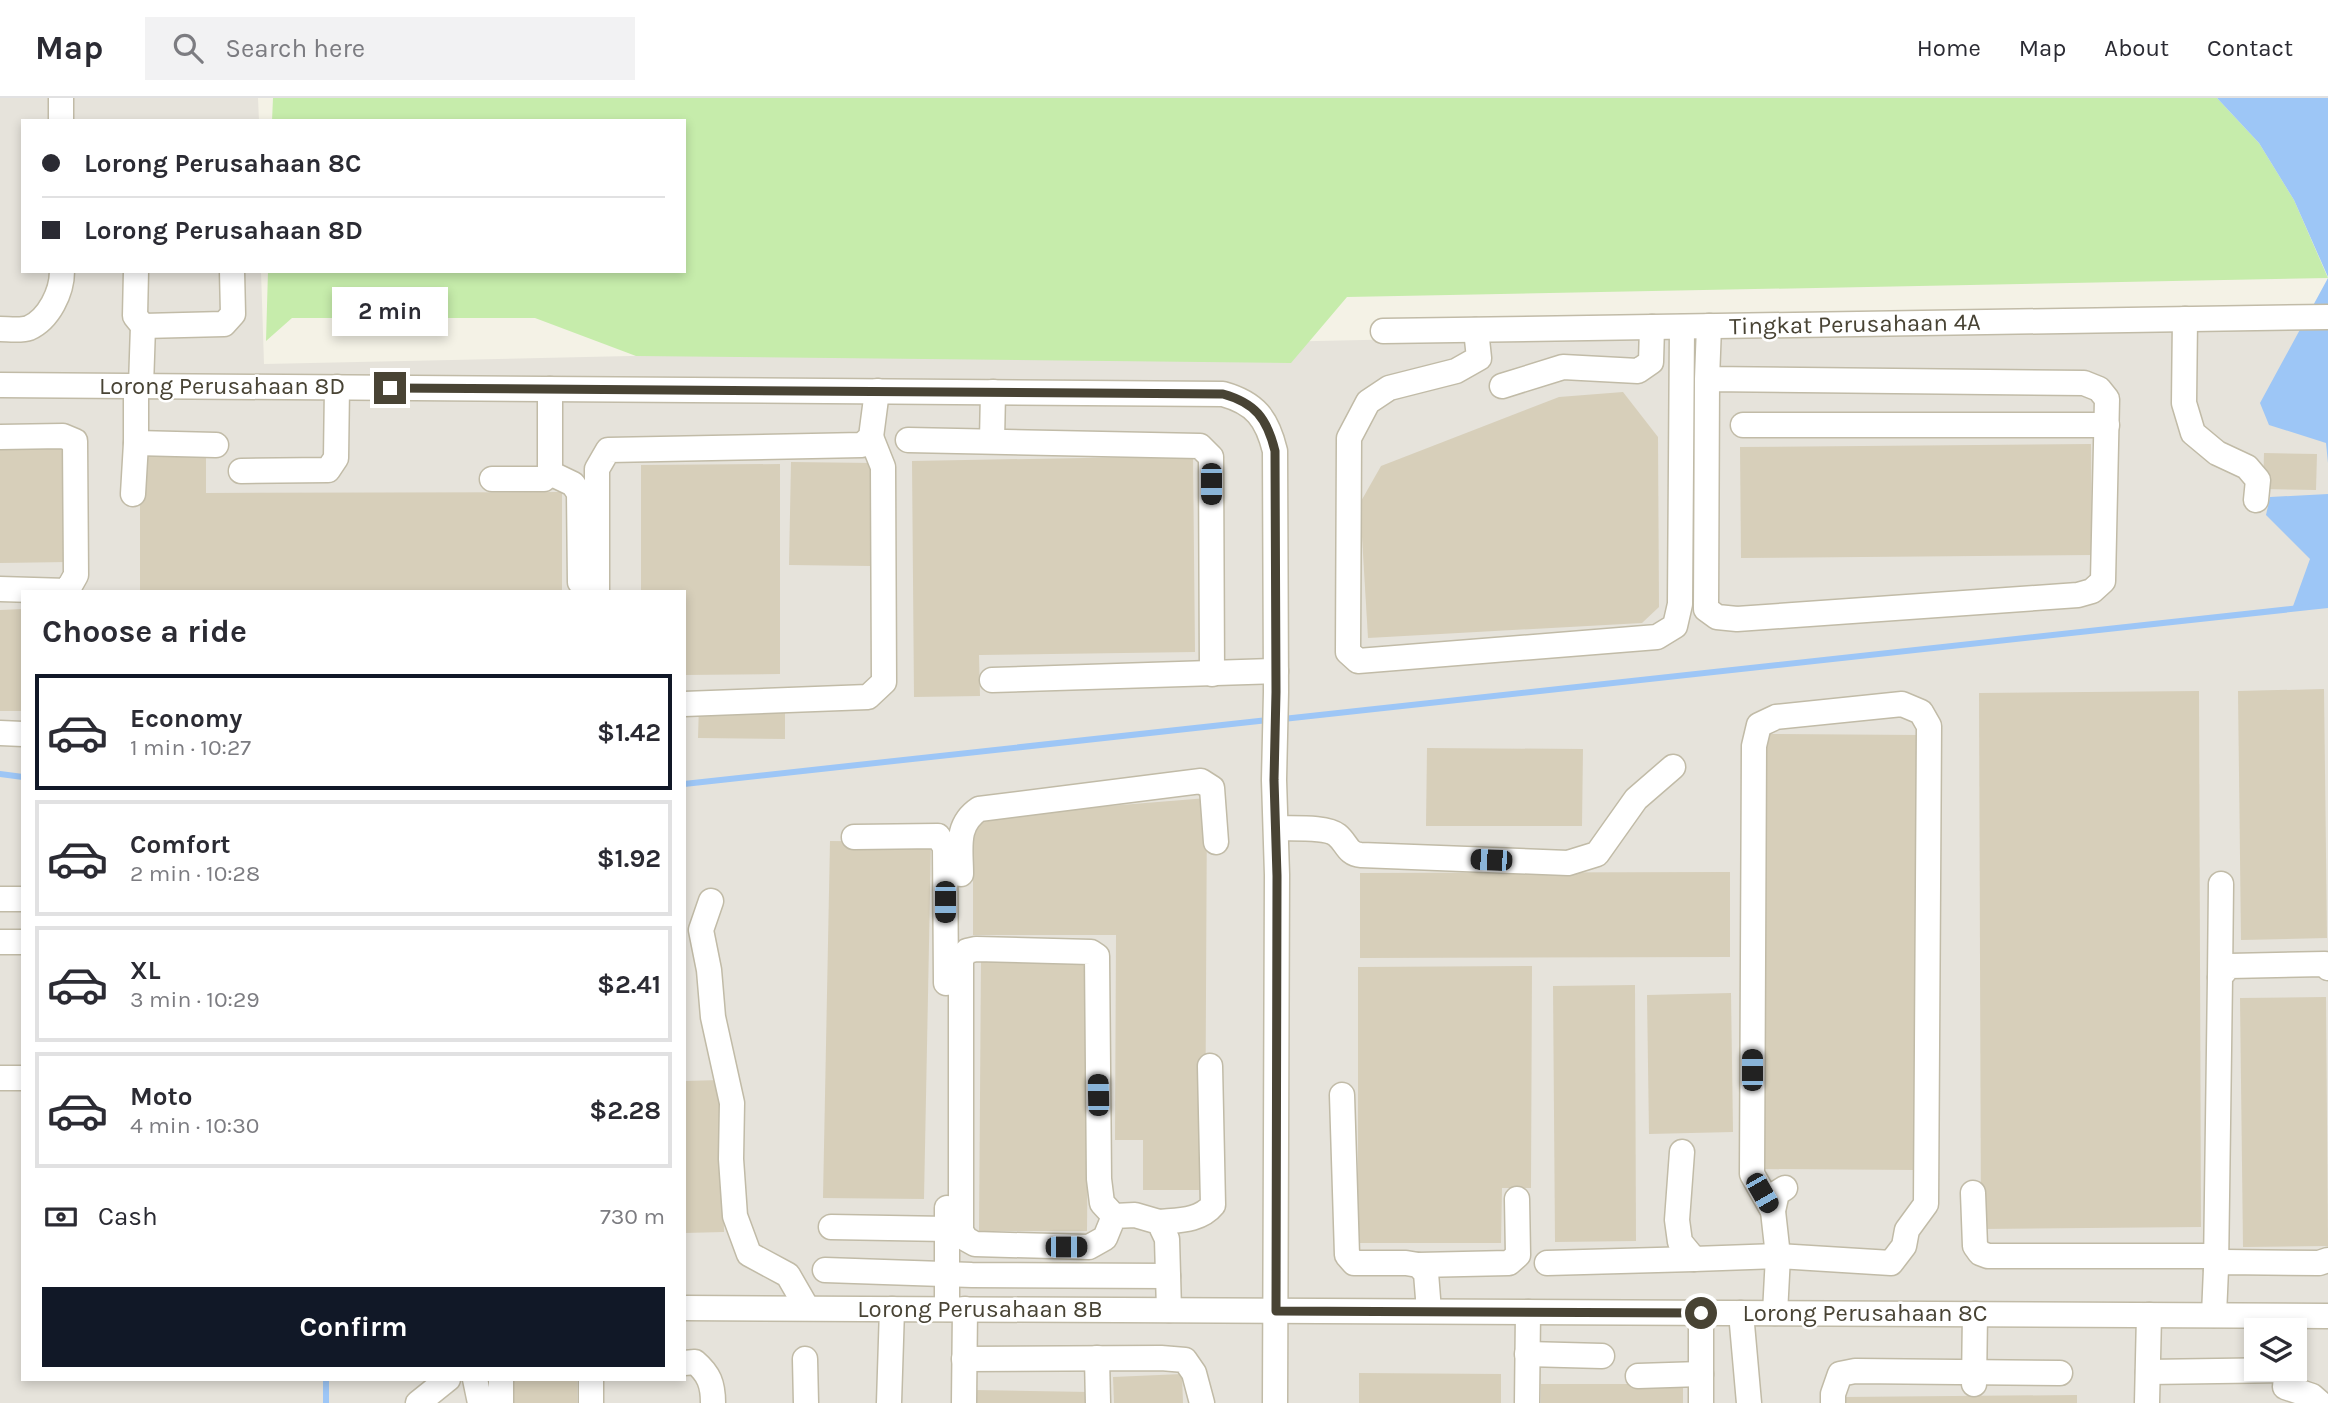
<!DOCTYPE html>
<html lang="en">
<head>
<meta charset="utf-8">
<style>
  :root { --surface:#fff; --page:#f2f2f3; --text:#2b2b33; --muted:#7c7c81; --line:#e1e1e2; --accent:#111827 }
  body { margin:0; font-family:Karla,sans-serif; background:var(--page); color:var(--text); height:100vh; display:flex; flex-direction:column; font-size:26px; white-space:nowrap }
  * { box-sizing:border-box; margin:0 }
  p { font-size:23px; color:var(--muted) }
  .icon { flex:none; width:38px; height:38px; fill:none; stroke:currentColor; stroke-width:2; stroke-linecap:round; stroke-linejoin:round }
  .map { position:relative; flex:1; overflow:hidden }
  .panel { position:absolute; left:21px; top:492px; width:665px; height:791px; display:flex; flex-direction:column; background:var(--surface); border-radius:0px; box-shadow:0 4px 10px #0003 }
  .panel>* { flex:none }
  .guide { position:absolute; left:21px; top:21px; width:665px; height:154px; border-radius:0px; box-shadow:0 4px 10px #0003; display:grid; align-content:center; height:154px; padding:0 21px; background:var(--surface) }
  .tools { position:absolute; left:2244px; top:1220px; display:grid; gap:14px }
  .tools a { display:grid; place-items:center; width:63px; height:63px; border-radius:0px; background:var(--surface); box-shadow:0 4px 10px #0003; font-size:35px }
  .end { position:absolute; width:32px; height:32px; margin:-16px; border:9px solid #484334; background:#fff; box-shadow:0 0 0 4px #fff }
  .from { border-radius:50% }
  .bubble { position:absolute; height:49px; border-radius:0px; background:var(--surface); box-shadow:0 4px 10px #0003; font-size:23px; font-weight:700; line-height:49px; text-align:center }
  .car { position:absolute; width:21px; height:42px; margin:-21px -10px; border-radius:9px; box-shadow:0 0 5px 2px #0007; background:linear-gradient(#222 24%,#8ab4d8 0 40%,#222 0 76%,#8ab4d8 0 86%,#222 0) }
  .guide b { display:flex; align-items:center; gap:24px; height:66px; font-size:26px }
  .guide b+b { border-top:2px solid var(--line) }
  .guide i { width:18px; height:18px; background:var(--text) }
  ul { padding:0; list-style:none }
  li { display:flex; align-items:center; gap:21px; height:116px; margin:0 14px 10px; padding:0 7px; border:4px solid var(--line); border-radius:0px }
  li div { flex:1 }
  li b { display:block; font-size:26px }
  li em { font-style:normal; font-weight:700 }
  li.active { border-color:var(--accent) }
  li>.icon { width:63px; height:63px; stroke-width:1.5 }
  h2 { padding:0 21px; font-size:32px; line-height:84px }
  .pay { display:flex; align-items:center; gap:18px; height:77px; padding:0 21px; font-size:26px }
  .pay p { margin-inline-start:auto }
  .cta { display:flex; gap:14px; margin-top:auto; padding:14px 21px }
  .cta a { flex:1; height:80px; border-radius:0px; background:var(--accent); color:#fff; font-size:28px; font-weight:700; line-height:80px; text-align:center }
  header { display:flex; align-items:center; gap:42px; box-sizing:border-box; height:98px; padding:0 35px; background:var(--surface); border-bottom:2px solid var(--line) }
  header strong { font-size:33px }
  nav { display:flex; gap:38px; margin-inline-start:auto; font-size:24px }
  .search { width:490px; height:63px; background:var(--page); display:flex; align-items:center; gap:18px; box-sizing:border-box; padding:0 24px; border-radius:0px; color:var(--muted); font-size:26px }
  .map>svg:first-child { display:block }
</style>
</head>
<body>
<header>
<strong>Map</strong>
<div class="search"><svg class="icon" aria-label="search" viewBox="0 0 24 24"><circle cx="10" cy="10" r="6"/><path d="M15 15l6 6"/></svg>Search here</div>
<nav><a>Home</a><a>Map</a><a>About</a><a>Contact</a></nav>
</header>
<div class="map">
<svg width="2328" height="1305" viewBox="0 0 2328 1305">
  <rect width="100%" height="100%" fill="#f4f2e6"/>
  <path fill="#e6e3db" fill-rule="evenodd" d="M0,0H258L259,23H23V173H261L264,266L2328,221V1305H0ZM23,494H684V1281H23ZM2256,1232H2294V1270H2256Z"/>
  <polygon fill="#c6ecab" points="273,0 2217,0 2259,45 2294,102 2328,180 1347,199 1291,265 636,258 535,220 292,220 266,243 268,173 684,173 684,23 272,23"/>
  <g fill="#9dc6f6">
    <polygon points="2217,0 2328,0 2328,179 2294,102 2259,45"/>
    <polygon points="2328,180 2328,365 2326,345 2269,327 2260,305"/>
    <polygon points="2328,396 2328,507 2292,511 2310,461 2266,417 2270,399"/>
  </g>
  <g fill="none" stroke-linecap="round" stroke-linejoin="round">
    <g stroke="#9dc6f6" stroke-width="6">
      <polyline points="1283,621 2328,507"/>
      <polyline points="0,676 23,679"/>
      <polyline points="684,686 1268,622"/>
      <polyline points="326,1305 326,1281"/>
    </g>
  </g>
  <g fill="#d7cfba">
    <polygon points="1623,294 1658,339 1659,509 1642,525 1368,540 1360,405 1381,368 1559,299"/>
    <polygon points="2091,346 2092,457 1741,460 1740,349"/>
    <polygon points="66,350 68,464 0,465 0,352"/>
    <polygon points="2264,355 2317,356 2316,392 2263,391"/>
    <polygon points="140,358 206,358 206,395 562,394 562,494 140,494"/>
    <polygon points="1193,358 1195,554 979,557 980,598 914,599 912,363"/>
    <polygon points="791,364 873,365 871,468 789,467"/>
    <polygon points="780,366 780,576 684,577 684,494 641,494 641,367"/>
    <polygon points="23,511 23,613 0,613 0,512"/>
    <polygon points="2324,591 2327,840 2241,842 2238,593"/>
    <polygon points="2199,593 2201,1129 1981,1131 1979,595"/>
    <polygon points="699,607 785,608 785,641 698,640"/>
    <polygon points="1764,636 1920,637 1916,1072 1760,1071"/>
    <polygon points="1427,650 1583,651 1582,728 1426,728"/>
    <polygon points="1207,700 1205,1092 1143,1092 1143,1042 1115,1042 1116,837 973,837 973,719"/>
    <polygon points="830,743 931,744 924,1101 823,1100"/>
    <polygon points="1730,774 1730,859 1360,860 1360,775"/>
    <polygon points="981,863 1089,863 1087,1133 979,1133"/>
    <polygon points="1532,868 1531,1090 1502,1090 1501,1145 1358,1145 1358,869"/>
    <polygon points="1635,887 1636,1143 1555,1144 1553,888"/>
    <polygon points="1731,895 1733,1034 1649,1036 1647,897"/>
    <polygon points="2326,899 2328,1148 2243,1149 2240,900"/>
    <polygon points="721,982 724,1134 684,1135 684,983"/>
    <polygon points="1359,1275 1501,1276 1501,1305 1359,1305"/>
    <polygon points="1182,1276 1183,1305 1114,1305 1113,1279"/>
    <polygon points="577,1281 577,1305 510,1305 510,1283"/>
    <rect x="1541" y="1286" width="142" height="19"/>
    <polygon points="974,1292 1090,1294 1090,1305 973,1305"/>
    <polygon points="2077,1297 2077,1305 1844,1305 1844,1299"/>
  </g>
  <g fill="none" stroke-linecap="round" stroke-linejoin="round">
    <g stroke="#c1bba7" stroke-width="27">
      <g id="minor">
        <polyline points="61,0 61,23"/>
        <polyline points="136,173 135,218 143,228 141,288"/>
        <polyline points="2185,221 2184,305 2193,335 2217,355 2247,369 2258,382 2256,402"/>
        <polyline points="143,228 224,226 233,216 232,173"/>
        <path d="M0,231C8,231 21,233 29,230C49,221 62,194 62,173"/>
        <polyline points="1476,232 1479,260 1456,273 1389,290 1368,304 1349,340 1348,554 1358,563 1657,539 1675,528 1680,506 1682,229"/>
        <polyline points="1383,233 2328,219"/>
        <polyline points="1707,281 2084,285 2099,291 2107,301 2103,483 2092,493 2078,497 1737,521 1717,519 1706,511 1707,281 1709,228"/>
        <path d="M0,287L1223,296C1255,305 1267,320 1275,353L1276,594L1274,682L1277,777L1275,1305"/>
        <polyline points="1502,288 1563,269 1638,273 1651,264 1652,229"/>
        <polyline points="1743,327 2107,327"/>
        <polyline points="0,339 63,338 75,343 76,477 67,493 0,491"/>
        <polyline points="908,342 1200,348 1211,359 1212,576"/>
        <polyline points="992,343 993,294"/>
        <polyline points="136,345 216,347"/>
        <polyline points="241,373 328,372 336,360 337,289"/>
        <polyline points="550,375 573,386 579,395 580,484"/>
        <polyline points="492,381 544,381 550,375 550,291"/>
        <polyline points="133,396 136,345 136,288"/>
        <polyline points="597,494 597,371 608,352 862,347 871,339 877,293"/>
        <polyline points="992,582 1276,573"/>
        <polyline points="684,606 868,599 884,584 883,369 871,339"/>
        <polyline points="0,635 23,636"/>
        <path d="M1276,730C1291,731 1326,728 1337,737C1347,745 1347,756 1361,757L1568,765L1597,756L1636,701L1673,669"/>
        <polyline points="854,739 938,738 945,749 946,885"/>
        <path d="M961,776C961,750 955,727 979,711L1201,683L1212,690L1216,744"/>
        <polyline points="0,801 23,801"/>
        <polyline points="711,803 701,832 709,872 713,919 732,1005 731,1061 735,1118 749,1156 788,1177 807,1210"/>
        <polyline points="0,844 23,844"/>
        <polyline points="2220,879 2221,786"/>
        <polyline points="0,980 23,980"/>
        <polyline points="1342,997 1347,1157 1354,1165 1406,1165 1418,1167 1426,1175 1429,1213"/>
        <polyline points="1682,1054 1677,1122 1680,1144 1694,1161 1778,1158 1891,1165 1904,1148 1907,1132 1926,1106 1929,628 1921,614 1902,606 1776,619 1759,627 1754,648 1752,1076 1773,1113"/>
        <polyline points="1973,1095 1975,1148 1980,1155 1988,1158 2216,1158"/>
        <polyline points="947,1110 947,1211"/>
        <polyline points="1114,1118 1105,1140 1089,1149 975,1146 966,1141 961,1133 961,861 967,853 976,851 1091,854 1097,858 1099,1081 1102,1105 1114,1118 1135,1117 1159,1124 1167,1141 1169,1212"/>
        <path d="M1159,1124C1178,1122 1200,1123 1213,1107L1210,968"/>
        <polyline points="831,1129 947,1131"/>
        <polyline points="1547,1165 1694,1161"/>
        <polyline points="1418,1167 1509,1165 1518,1157 1517,1101"/>
        <polyline points="2216,1171 2220,879 2229,868 2325,866 2328,870"/>
        <polyline points="825,1172 972,1177 1168,1178"/>
        <polyline points="684,1210 2328,1218"/>
        <polyline points="1701,1215 1701,1305"/>
        <polyline points="1741,1215 1749,1305"/>
        <polyline points="1775,1215 1778,1158 1773,1113 1777,1095 1785,1090"/>
        <polyline points="2214,1217 2216,1171 2224,1164 2319,1165 2328,1162"/>
        <polyline points="1527,1256 1602,1258"/>
        <polyline points="1097,1260 1098,1305"/>
        <polyline points="805,1261 806,1305"/>
        <polyline points="964,1261 1161,1260 1185,1262 1194,1275 1202,1305"/>
        <path d="M684,1265L695,1264C709,1276 713,1286 713,1305"/>
        <polyline points="2287,1270 2285,1289 2312,1298 2320,1305"/>
        <polyline points="2148,1274 2287,1272"/>
        <polyline points="1638,1278 1701,1276"/>
        <polyline points="475,1281 480,1305"/>
        <polyline points="1974,1286 1975,1216"/>
        <polyline points="418,1305 448,1281"/>
        <polyline points="501,1305 501,1281"/>
        <polyline points="591,1305 591,1281"/>
        <polyline points="889,1305 892,1211"/>
        <polyline points="964,1305 965,1211"/>
        <polyline points="1527,1305 1528,1214"/>
        <polyline points="1833,1305 1833,1296 1840,1276 1855,1273 2060,1275"/>
        <polyline points="2147,1305 2149,1217"/>
      </g>
    </g>
    <use href="#minor" stroke="#fff" stroke-width="24"/>
  </g>
  <g fill="none" stroke-linecap="round" stroke-linejoin="round">
    <path stroke="#484334" stroke-width="9" d="M390,290L1223,296C1255,305 1267,320 1275,353L1276,594L1274,682L1277,778L1276,1213L1701,1215"/>
  </g>
  <g text-anchor="middle" stroke-width="5" stroke-linejoin="round" paint-order="stroke">
    <g font-size="24" fill="#484334" stroke="#fff">
      <text transform="translate(1855 226) rotate(-1)" y="8">Tingkat Perusahaan 4A</text>
      <text x="222" y="296">Lorong Perusahaan 8D</text>
      <text x="980" y="1219">Lorong Perusahaan 8B</text>
      <text x="1865" y="1223">Lorong Perusahaan 8C</text>
    </g>
  </g>
</svg>
<div class="tools">
<a><svg class="icon" aria-label="layers" viewBox="0 0 24 24"><path d="M12 4l9 5-9 5-9-5zM3 14l9 5 9-5"/></svg></a>
</div>
<i class="end from" style="left:1701px;top:1215px"></i>
<i class="end" style="left:390px;top:290px"></i>
<div class="bubble" style="left:332px;top:189px;width:116px">2 min</div>
<i class="car" style="left:1211px;top:386px;rotate:180deg"></i>
<i class="car" style="left:1491px;top:762px;rotate:272deg"></i>
<i class="car" style="left:945px;top:804px;rotate:180deg"></i>
<i class="car" style="left:1752px;top:972px;rotate:0deg"></i>
<i class="car" style="left:1098px;top:997px;rotate:359deg"></i>
<i class="car" style="left:1762px;top:1095px;rotate:150deg"></i>
<i class="car" style="left:1066px;top:1149px;rotate:90deg"></i>
<div class="guide">
<b><i class="from"></i>Lorong Perusahaan 8C</b>
<b><i></i>Lorong Perusahaan 8D</b>
</div>
<section class="panel">
<h2>Choose a ride</h2>
<ul>
<li class="active"><svg class="icon" aria-label="car" viewBox="0 0 24 24"><path d="M5 17H2v-5l4-1 3-4h7l3 4 3 1v5h-3M9 17h6M6 11h13"/><circle cx="7" cy="17" r="2"/><circle cx="17" cy="17" r="2"/></svg><div><b>Economy</b><p>1 min · 10:27</p></div><em>$1.42</em></li>
<li><svg class="icon" aria-label="car" viewBox="0 0 24 24"><path d="M5 17H2v-5l4-1 3-4h7l3 4 3 1v5h-3M9 17h6M6 11h13"/><circle cx="7" cy="17" r="2"/><circle cx="17" cy="17" r="2"/></svg><div><b>Comfort</b><p>2 min · 10:28</p></div><em>$1.92</em></li>
<li><svg class="icon" aria-label="car" viewBox="0 0 24 24"><path d="M5 17H2v-5l4-1 3-4h7l3 4 3 1v5h-3M9 17h6M6 11h13"/><circle cx="7" cy="17" r="2"/><circle cx="17" cy="17" r="2"/></svg><div><b>XL</b><p>3 min · 10:29</p></div><em>$2.41</em></li>
<li><svg class="icon" aria-label="car" viewBox="0 0 24 24"><path d="M5 17H2v-5l4-1 3-4h7l3 4 3 1v5h-3M9 17h6M6 11h13"/><circle cx="7" cy="17" r="2"/><circle cx="17" cy="17" r="2"/></svg><div><b>Moto</b><p>4 min · 10:30</p></div><em>$2.28</em></li>
</ul>
<div class="pay"><svg class="icon" aria-label="cash" viewBox="0 0 24 24"><path d="M3 7h18v10H3z"/><circle cx="12" cy="12" r="2"/></svg>Cash<p>730 m</p></div>
<div class="cta"><a>Confirm</a></div>
</section>
</div>
</body>
</html>
